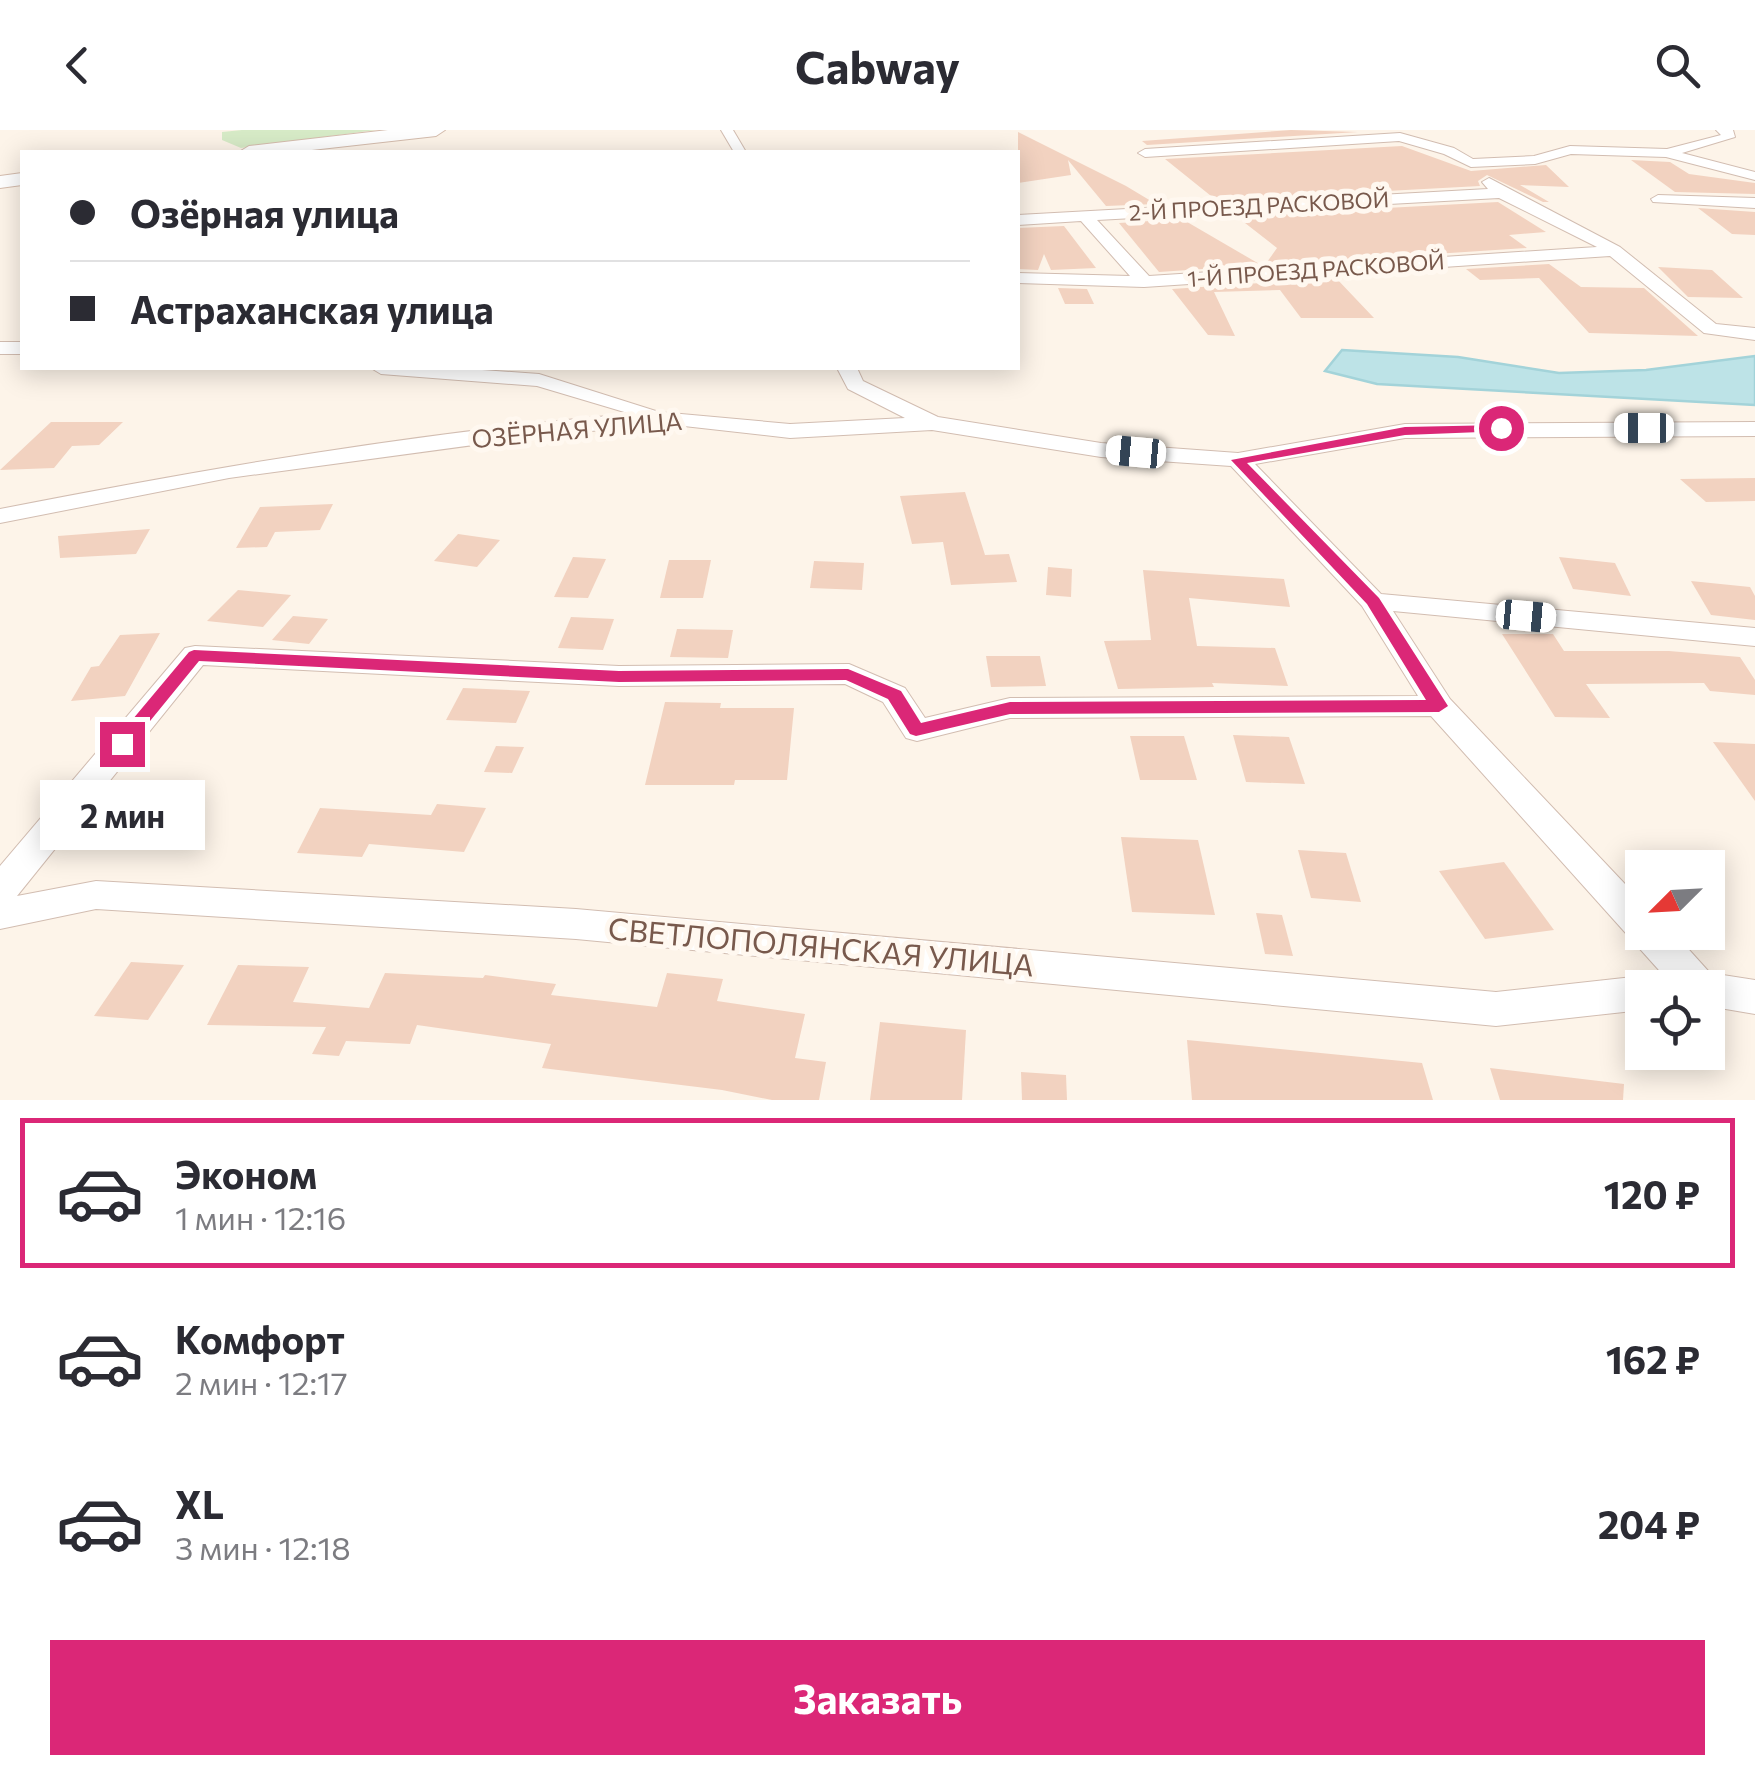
<!DOCTYPE html>
<html lang="ru">
<head>
<meta charset="utf-8">
<style>
  :root { --surface:#fff; --page:#f2f2f3; --text:#2b2b33; --muted:#7c7c81; --line:#e1e1e2; --accent:#db2777 }
  body { margin:0; font-family:Commissioner,sans-serif; background:var(--page); color:var(--text); height:100vh; display:flex; flex-direction:column; font-size:38px; white-space:nowrap }
  * { box-sizing:border-box; margin:0 }
  p { font-size:32px; color:var(--muted) }
  .icon { flex:none; width:55px; height:55px; fill:none; stroke:currentColor; stroke-width:2; stroke-linecap:round; stroke-linejoin:round }
  .map { position:relative; height:970px; overflow:hidden }
  .details { display:flex; flex-direction:column; background:var(--surface); flex:1 }
  .details>* { flex:none }
  .banner { position:absolute; left:20px; top:20px; width:1000px; height:220px; border-radius:0px; box-shadow:0 5px 25px #0003; display:grid; align-content:center; height:220px; padding:0 50px; background:var(--surface) }
  .needle { width:65px; rotate:246deg }
  .controls { position:absolute; left:1625px; top:720px; display:grid; gap:20px }
  .controls a { display:grid; place-items:center; width:100px; height:100px; border-radius:0px; background:var(--surface); box-shadow:0 5px 25px #0003; font-size:50px }
  .end { position:absolute; width:45px; height:45px; margin:-22px; border:12px solid #db2777; background:#fff; box-shadow:0 0 0 5px #fff }
  .from { border-radius:50% }
  .bubble { position:absolute; height:70px; border-radius:0px; background:var(--surface); box-shadow:0 5px 25px #0003; font-size:32px; font-weight:700; line-height:70px; text-align:center }
  .car { position:absolute; width:30px; height:60px; margin:-30px -15px; border-radius:12px; box-shadow:0 0 8px 2px #0007; background:linear-gradient(#fff 24%,#345 0 40%,#fff 0 76%,#345 0 86%,#fff 0) }
  .banner b { display:flex; align-items:center; gap:35px; height:95px; font-size:38px }
  .banner b+b { border-top:2px solid var(--line) }
  .banner i { width:25px; height:25px; background:var(--text) }
  ul { padding:18px 0 0; list-style:none }
  li { display:flex; align-items:center; gap:30px; height:150px; margin:0 20px 15px; padding:0 30px; border:5px solid transparent; border-radius:0px }
  li div { flex:1 }
  li b { display:block; font-size:38px }
  li em { font-style:normal; font-weight:700 }
  li.on { border-color:var(--accent) }
  li>.icon { width:90px; height:90px; stroke-width:1.5 }
  .button { display:flex; gap:20px; margin-top:auto; padding:20px 50px }
  .button a { flex:1; height:115px; border-radius:0px; background:var(--accent); color:#fff; font-size:40px; font-weight:700; line-height:115px; text-align:center }
  header { display:flex; justify-content:space-between; align-items:center; height:130px; padding:0 50px; background:var(--surface); font-size:45px; font-weight:700 }
  .map>svg:first-child { display:block }
</style>
</head>
<body>
<header><svg class="icon" aria-label="back" viewBox="0 0 24 24"><path d="M15 5l-7 7 7 7"/></svg>Cabway<svg class="icon" aria-label="search" viewBox="0 0 24 24"><circle cx="10" cy="10" r="6"/><path d="M15 15l6 6"/></svg></header>
<div class="map">
<svg width="1755" height="970" viewBox="0 0 1755 970">
  <rect width="100%" height="100%" fill="#fdf4e9"/>
  <polygon fill="#d7ebc7" points="242,0 376,0 241,18 222,10 222,2"/>
  <polygon fill="#bde3e7" stroke="#a3d3d9" stroke-width="2.5" points="1342,220 1458,227 1559,243 1646,240 1755,226 1755,275 1377,254 1325,241"/>
  <g fill="#f2d2c0">
    <polygon points="1291,0 1358,2 1147,15 1142,11"/>
    <polygon points="1018,2 1126,56 1156,74 1106,76 1068,30 1071,45 1018,53"/>
    <polygon points="1402,16 1471,41 1546,35 1569,57 1520,55 1549,72 1543,72 1487,45 1478,51 1480,56 1216,70 1165,29"/>
    <polygon points="1631,30 1670,32 1689,44 1755,53 1755,64 1675,62"/>
    <polygon points="1498,72 1546,102 1509,105 1527,118 1265,135 1277,118 1236,86"/>
    <polygon points="1698,78 1755,82 1755,105 1732,104"/>
    <polygon points="1182,89 1261,135 1159,142 1119,93"/>
    <polygon points="1064,96 1096,138 1051,140 1044,124 1038,140 1018,139 1018,98"/>
    <polygon points="1549,134 1581,157 1644,158 1698,206 1589,203 1539,148 1480,150 1466,139"/>
    <polygon points="1658,137 1712,140 1743,168 1688,167"/>
    <polygon points="1336,148 1374,188 1301,188 1280,160 1214,162 1235,206 1208,205 1172,159"/>
    <polygon points="1058,158 1087,159 1094,174 1065,174"/>
    <polygon points="51,292 123,292 99,315 72,316 54,338 0,340"/>
    <polygon points="1755,348 1755,371 1706,372 1680,349"/>
    <polygon points="965,362 985,425 1009,424 1017,452 951,455 943,412 912,414 900,366"/>
    <polygon points="333,374 320,400 275,402 267,417 236,418 260,377"/>
    <polygon points="150,399 136,424 60,428 58,406"/>
    <polygon points="458,404 500,410 477,437 434,431"/>
    <polygon points="573,427 606,429 588,468 554,467"/>
    <polygon points="1559,427 1615,433 1631,466 1573,459"/>
    <polygon points="669,430 711,430 703,468 660,468"/>
    <polygon points="814,431 864,433 862,460 810,458"/>
    <polygon points="1048,437 1072,439 1071,467 1046,465"/>
    <polygon points="1143,440 1284,449 1290,477 1189,468 1197,516 1275,518 1288,556 1212,553 1214,557 1118,559 1104,511 1151,510"/>
    <polygon points="1691,451 1750,457 1755,466 1755,490 1711,485"/>
    <polygon points="238,460 291,465 263,497 207,491"/>
    <polygon points="293,486 328,489 309,514 272,510"/>
    <polygon points="571,487 614,489 603,520 558,518"/>
    <polygon points="677,499 733,500 728,528 670,527"/>
    <polygon points="160,503 125,566 71,571 91,537 99,536 120,505"/>
    <polygon points="1502,504 1553,504 1564,521 1669,521 1740,527 1755,550 1755,565 1710,561 1704,553 1586,554 1610,588 1555,587"/>
    <polygon points="986,526 1040,526 1046,556 991,557"/>
    <polygon points="463,558 530,561 516,593 446,590"/>
    <polygon points="665,572 721,573 720,578 794,578 787,650 735,650 734,655 645,655"/>
    <polygon points="1233,605 1289,607 1305,654 1246,652"/>
    <polygon points="1130,606 1184,606 1197,650 1140,650"/>
    <polygon points="1713,612 1755,614 1755,671"/>
    <polygon points="496,616 524,617 512,643 484,642"/>
    <polygon points="437,674 486,678 464,722 369,714 362,727 297,723 320,678 431,685"/>
    <polygon points="1121,707 1198,710 1215,785 1132,782"/>
    <polygon points="1298,720 1346,723 1361,772 1311,768"/>
    <polygon points="1504,732 1554,800 1485,809 1439,741"/>
    <polygon points="1256,783 1282,785 1293,826 1265,824"/>
    <polygon points="131,832 184,835 148,890 94,886"/>
    <polygon points="238,835 309,837 293,872 369,878 385,843 483,848 485,845 556,854 551,865 657,877 667,843 723,849 717,871 805,884 795,928 826,932 819,970 772,970 722,960 542,938 551,914 417,895 410,914 346,911 339,926 312,924 326,897 207,895"/>
    <polygon points="880,892 966,900 962,970 870,970"/>
    <polygon points="1187,910 1422,933 1433,970 1192,970"/>
    <polygon points="1490,938 1624,954 1623,970 1500,970"/>
    <polygon points="1021,942 1066,945 1067,970 1022,970"/>
  </g>
  <g fill="none" stroke-linecap="round" stroke-linejoin="round">
    <g stroke="#d2bdb1" stroke-width="2">
      <g id="minor">
        <polygon points="721,0 733,0 746,22 734,22"/>
        <polygon points="1716,0 1733,0 1735,7 1682,23 1755,42 1755,50 1666,27 1571,24 1535,34 1471,37 1444,24 1399,11 1145,27 1138,23 1145,19 1400,3 1454,18 1473,29 1534,26 1570,16 1667,19 1721,5"/>
        <path d="M1489,48L1620,117L1716,194L1755,198V210L1704,203L1610,126L1144,157L1018,153V143L1130,146L1081,91L1018,95V85L1488,59L1482,52ZM1499,68L1597,117L1149,146L1097,90Z"/>
        <polygon points="1658,65 1755,68 1755,78 1653,72 1651,69"/>
        <rect x="0" y="212" width="22" height="12"/>
        <path d="M371,238H454L539,244L659,282L790,294L905,288L848,259L837,238H857L863,251L938,287L1101,313L1238,323L1405,294L1755,292V306L1405,308L1255,334L1381,464L1755,498V516L1393,481L1450,569L1642,772V802H1673L1710,843L1755,850V884L1708,876V858H1675L1431,586L1010,588L917,611L906,608L883,572L845,554L619,556L203,535L17,766L96,751L576,779L1496,862L1642,846L1656,851L1659,858H1642V880L1496,896L576,809L96,779L0,799V736L185,518L195,516L619,536L849,534L905,558L925,588L1010,568L1418,566L1362,476L1231,336L1101,327L932,300L790,308L666,294L548,305L229,348L0,393V379C209,338 419,302 631,284L537,256L381,244Z"/>
      </g>
    </g>
    <g stroke="#d5bdae" stroke-width="2">
      <g id="secondary">
        <polygon points="388,0 445,0 436,6 294,22 239,22 249,16"/>
        <polygon points="22,43 22,55 0,58 0,46"/>
      </g>
    </g>
    <use href="#minor" fill="#fff" fill-rule="evenodd"/>
    <use href="#secondary" fill="#fff" fill-rule="evenodd"/>
  </g>
  <polygon fill="#db2777" points="1501,295 1506,296 1506,301 1405,305 1247,333 1379,468 1448,576 1439,582 1010,584 916,606 910,604 888,569 846,550 619,552 199,531 128,618 115,618 112,614 189,522 194,520 619,541 848,539 901,561 921,593 1010,572 1426,570 1367,474 1231,330 1405,297"/>
  <g text-anchor="middle" stroke-width="10" stroke-linejoin="round" paint-order="stroke">
    <g font-size="22" fill="#78594c" stroke="#fff8f0">
      <text transform="translate(1259 76) rotate(-3)" y="8">2-Й ПРОЕЗД РАСКОВОЙ</text>
      <text transform="translate(1316 140) rotate(-4)" y="8">1-Й ПРОЕЗД РАСКОВОЙ</text>
    </g>
    <g font-size="25" fill="#78594c" stroke="#fff8f0">
      <text transform="translate(577 300) rotate(-5)" y="9">ОЗЁРНАЯ УЛИЦА</text>
    </g>
    <g font-size="30" fill="#78594c" stroke="#fff8f0">
      <text transform="translate(821 818) rotate(5)" y="10">СВЕТЛОПОЛЯНСКАЯ УЛИЦА</text>
    </g>
  </g>
</svg>
<div class="controls">
<a><svg class="needle" viewBox="-14 -14 28 28"><path d="M0-13l5 13h-10z" fill="#e53935"/><path d="M0 13l5-13h-10z" fill="#7c7c81"/></svg></a>
<a><svg class="icon" aria-label="locate" viewBox="0 0 24 24"><circle cx="12" cy="12" r="6"/><path d="M12 2v4M12 18v4M2 12h4M18 12h4"/></svg></a>
</div>
<i class="end from" style="left:1501px;top:298px"></i>
<i class="end" style="left:122px;top:614px"></i>
<div class="bubble" style="left:40px;top:650px;width:165px">2 мин</div>
<i class="car" style="left:1644px;top:298px;rotate:270deg"></i>
<i class="car" style="left:1136px;top:322px;rotate:275deg"></i>
<i class="car" style="left:1526px;top:486px;rotate:95deg"></i>
<div class="banner">
<b><i class="from"></i>Озёрная улица</b>
<b><i></i>Астраханская улица</b>
</div>
</div>
<section class="details">
<ul>
<li class="on"><svg class="icon" aria-label="car" viewBox="0 0 24 24"><path d="M5 17H2v-5l4-1 3-4h7l3 4 3 1v5h-3M9 17h6M6 11h13"/><circle cx="7" cy="17" r="2"/><circle cx="17" cy="17" r="2"/></svg><div><b>Эконом</b><p>1 мин · 12:16</p></div><em>120 ₽</em></li>
<li><svg class="icon" aria-label="car" viewBox="0 0 24 24"><path d="M5 17H2v-5l4-1 3-4h7l3 4 3 1v5h-3M9 17h6M6 11h13"/><circle cx="7" cy="17" r="2"/><circle cx="17" cy="17" r="2"/></svg><div><b>Комфорт</b><p>2 мин · 12:17</p></div><em>162 ₽</em></li>
<li><svg class="icon" aria-label="car" viewBox="0 0 24 24"><path d="M5 17H2v-5l4-1 3-4h7l3 4 3 1v5h-3M9 17h6M6 11h13"/><circle cx="7" cy="17" r="2"/><circle cx="17" cy="17" r="2"/></svg><div><b>XL</b><p>3 мин · 12:18</p></div><em>204 ₽</em></li>
</ul>
<div class="button"><a>Заказать</a></div>
</section>
</body>
</html>
